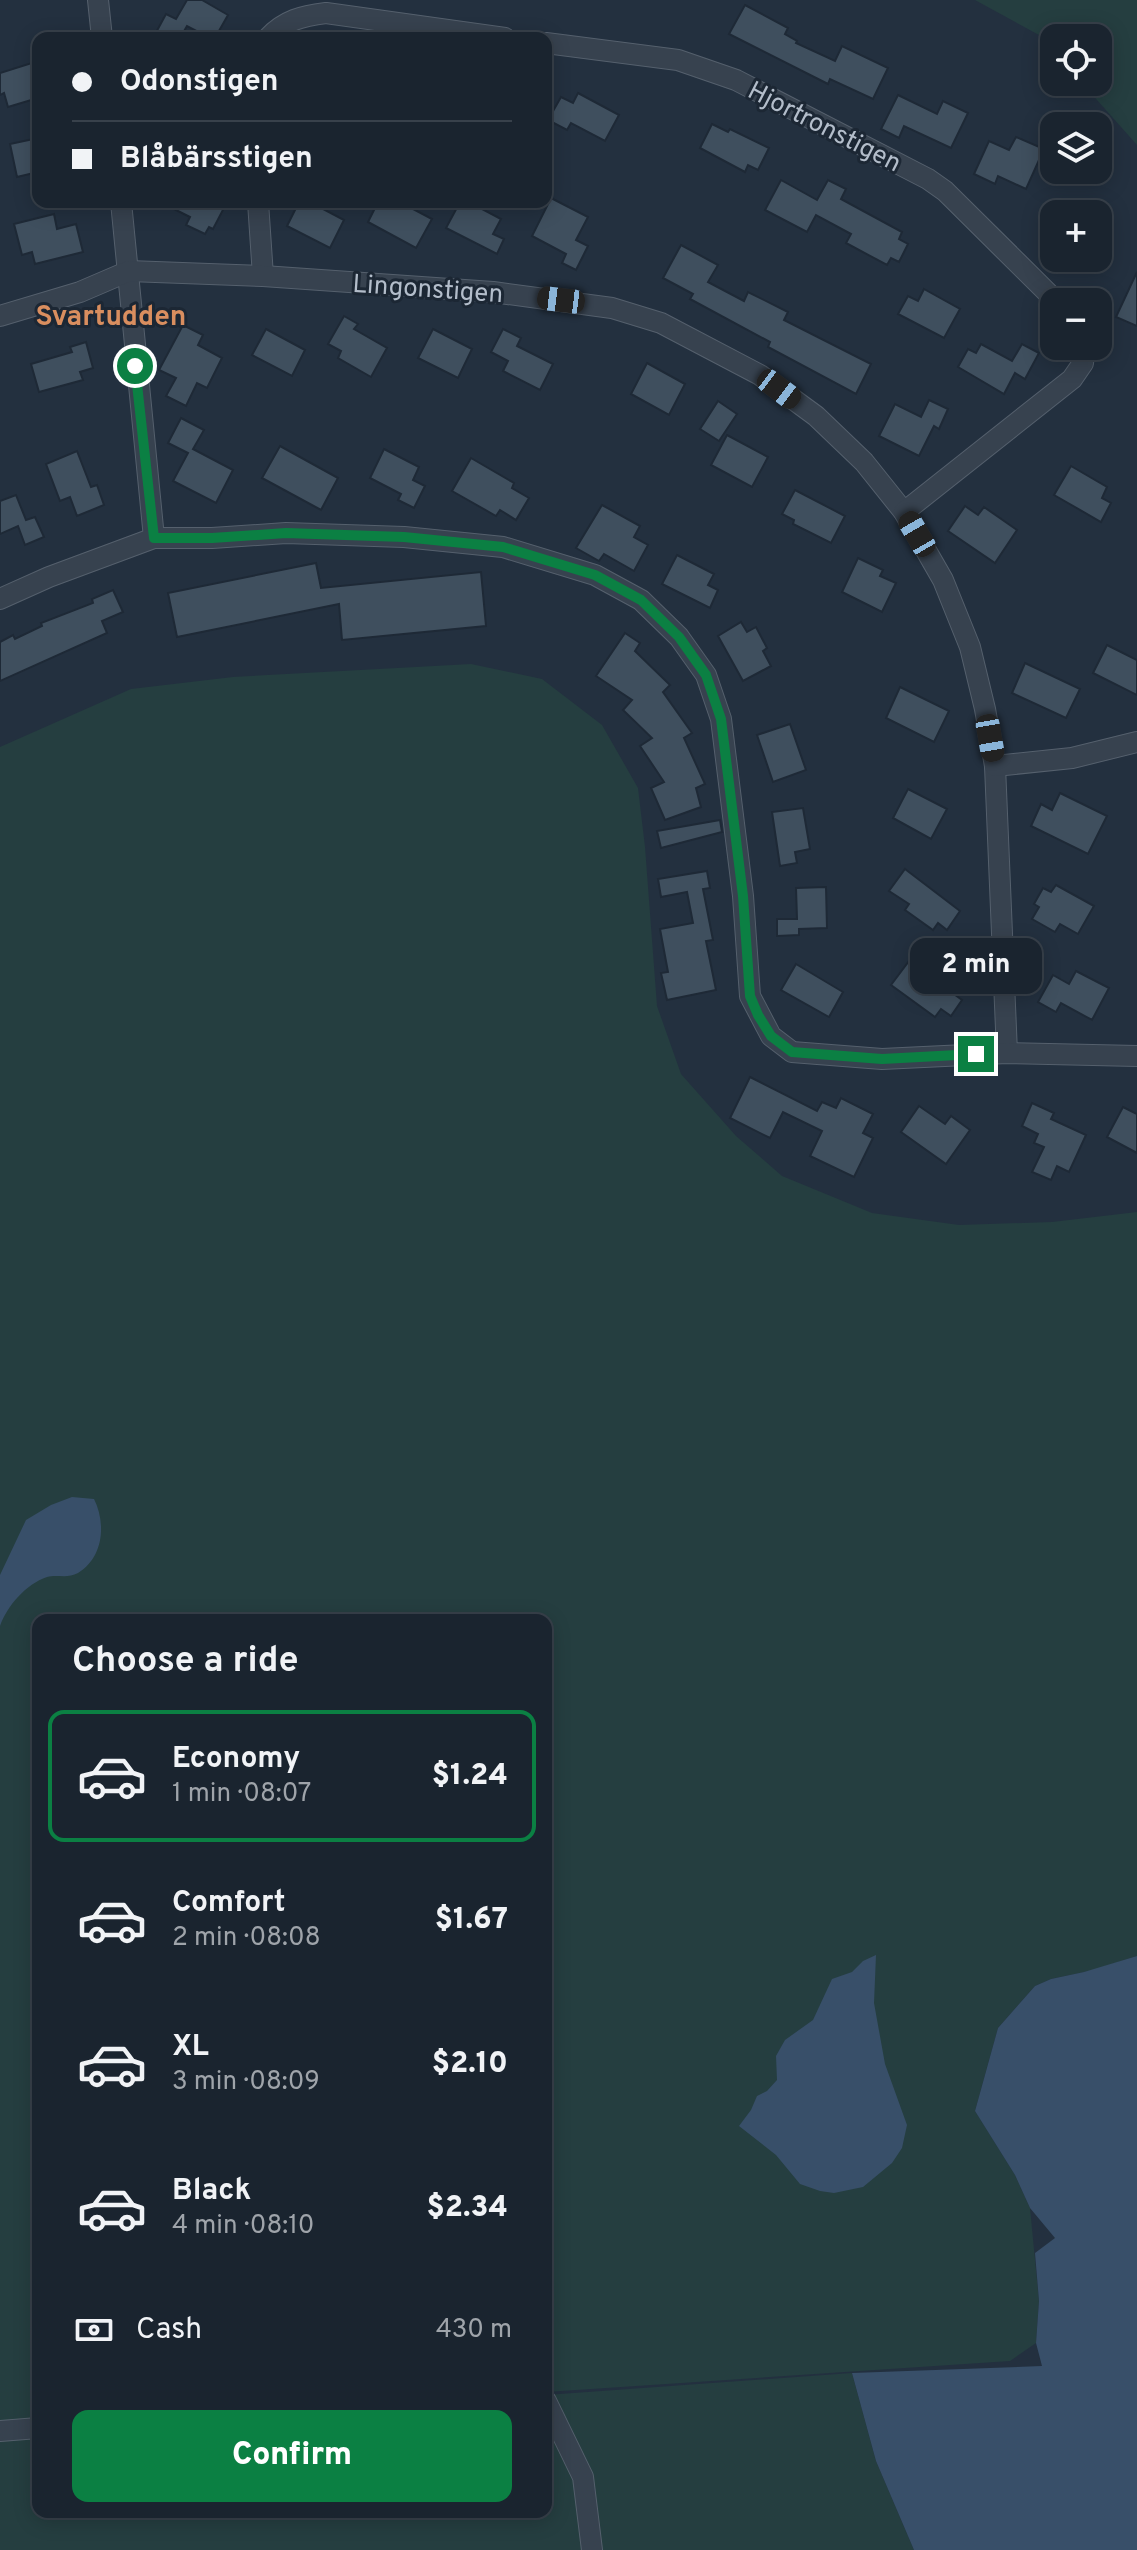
<!DOCTYPE html>
<html lang="en">
<head>
<meta charset="utf-8">
<style>
  :root { --surface:#1a242f; --page:#27303b; --text:#f1f3f6; --muted:#9fa4aa; --line:#38414b; --accent:#0b8043 }
  body { margin:0; font-family:Overpass,sans-serif; background:var(--page); color:var(--text); height:100vh; display:flex; flex-direction:column; font-size:30px; white-space:nowrap }
  * { box-sizing:border-box; margin:0 }
  p { font-size:26px; color:var(--muted) }
  .icon { flex:none; width:44px; height:44px; fill:none; stroke:currentColor; stroke-width:2; stroke-linecap:round; stroke-linejoin:round }
  .map { position:relative; flex:1; overflow:hidden }
  .side { position:absolute; left:32px; top:1614px; width:520px; height:904px; display:flex; flex-direction:column; background:var(--surface); border-radius:16px; box-shadow:0 4px 20px #0003,0 0 0 2px var(--line) }
  .side>* { flex:none }
  .top-card { position:absolute; left:32px; top:32px; width:520px; height:176px; border-radius:16px; box-shadow:0 4px 20px #0003,0 0 0 2px var(--line); display:grid; align-content:center; height:176px; padding:0 40px; background:var(--surface) }
  .fabs { position:absolute; left:1040px; top:24px; display:grid; gap:16px }
  .fabs a { display:grid; place-items:center; width:72px; height:72px; border-radius:16px; background:var(--surface); box-shadow:0 4px 20px #0003,0 0 0 2px var(--line); font-size:40px }
  .end { position:absolute; width:36px; height:36px; margin:-18px; border:10px solid #0b8043; background:#fff; box-shadow:0 0 0 4px #fff }
  .from { border-radius:50% }
  .bubble { position:absolute; height:56px; border-radius:16px; background:var(--surface); box-shadow:0 4px 20px #0003,0 0 0 2px var(--line); font-size:26px; font-weight:800; line-height:56px; text-align:center }
  .car { position:absolute; width:24px; height:48px; margin:-24px -12px; border-radius:10px; box-shadow:0 0 6px 2px #0007; background:linear-gradient(#222 24%,#8ab4d8 0 40%,#222 0 76%,#8ab4d8 0 86%,#222 0) }
  .top-card b { display:flex; align-items:center; gap:28px; height:76px; font-size:30px }
  .top-card b+b { border-top:2px solid var(--line) }
  .top-card i { width:20px; height:20px; background:var(--text) }
  ul { padding:0; list-style:none }
  li { display:flex; align-items:center; gap:24px; height:132px; margin:0 16px 12px; padding:0 24px; border:4px solid transparent; border-radius:16px }
  li div { flex:1 }
  li b { display:block; font-size:30px }
  li em { font-style:normal; font-weight:800 }
  li.on { border-color:var(--accent) }
  li>.icon { width:72px; height:72px; stroke-width:1.5 }
  h2 { padding:0 40px; font-size:36px; line-height:96px }
  .pay { display:flex; align-items:center; gap:20px; height:88px; padding:0 40px; font-size:30px }
  .pay p { margin-inline-start:auto }
  .button { display:flex; gap:16px; margin-top:auto; padding:16px 40px }
  .button a { flex:1; height:92px; border-radius:16px; background:var(--accent); color:#fff; font-size:32px; font-weight:800; line-height:92px; text-align:center }
  .map>svg:first-child { display:block }
</style>
</head>
<body>
<div class="map">
<svg width="1137" height="2550" viewBox="0 0 1137 2550">
  <rect width="100%" height="100%" fill="#23303f"/>
  <g fill="#253e40">
    <polygon points="975,0 1137,0 1137,145 1081,82 1098,82 1098,38 1054,38 1054,52 1039,35"/>
    <polygon points="471,664 542,679 602,725 638,788 645,847 657,1006 681,1074 736,1136 782,1176 872,1213 959,1225 1052,1222 1137,1212 1137,1956 1094,1970 1051,1979 1035,1986 998,2028 975,2111 1015,2175 1030,2208 1039,2301 1036,2343 1010,2361 546,2392 546,1620 38,1620 38,2426 0,2428 0,747 131,689 233,677"/>
    <polygon points="852,2373 876,2461 914,2550 0,2550 0,2434 38,2431 38,2512 546,2512 546,2395"/>
  </g>
  <g fill="#384f69">
    <path d="M72,1497L94,1499C106,1523 104,1557 78,1573C67,1579 57,1574 47,1577C26,1584 7,1606 0,1626V1575L26,1520L51,1505Z"/>
    <polygon points="876,1955 874,2003 885,2064 907,2125 902,2148 892,2163 863,2187 834,2193 820,2191 800,2184 776,2155 739,2126 751,2110 757,2096 767,2091 777,2080 776,2056 785,2040 813,2020 832,1979 852,1972 863,1961"/>
    <polygon points="1137,1956 1137,2550 914,2550 876,2461 852,2373 1042,2366 1036,2343 1039,2301 1035,2253 1055,2238 1030,2208 1015,2175 975,2111 998,2028 1035,1986 1051,1979 1084,1972"/>
  </g>
  <g fill="#3f4f5e" stroke="#1e2936" stroke-width="2">
    <polygon points="187,0 202,0 228,15 215,38 210,38 187,26 180,38 153,38 166,14 176,19"/>
    <polygon points="745,5 788,28 785,34 797,41 796,43 835,61 842,46 888,68 873,99 830,79 828,84 729,34"/>
    <polygon points="38,61 38,98 8,107 4,93 0,95 0,73"/>
    <polygon points="578,93 619,115 605,141 571,123 567,130 548,120 561,97 573,103"/>
    <polygon points="898,95 937,114 943,101 968,113 951,148 904,126 899,138 881,129"/>
    <polygon points="712,124 728,132 730,129 769,148 758,170 748,165 745,172 700,148"/>
    <polygon points="1016,137 1044,149 1026,189 998,176 995,184 974,174 989,141 1009,150"/>
    <polygon points="38,138 38,172 17,177 10,144"/>
    <polygon points="781,180 817,200 828,180 846,189 841,199 902,232 899,239 908,244 899,262 891,258 887,265 846,243 851,234 816,215 807,232 765,210"/>
    <polygon points="551,198 588,217 576,240 588,246 576,270 562,263 566,254 532,236"/>
    <polygon points="160,202 213,202 224,208 213,229 209,227 205,234 186,225 190,217"/>
    <polygon points="299,202 310,202 344,220 330,248 287,226"/>
    <polygon points="378,202 400,202 432,219 416,248 368,222"/>
    <polygon points="460,202 469,202 501,219 493,234 504,239 497,254 446,228"/>
    <polygon points="54,214 57,229 76,224 83,252 35,264 32,252 22,255 14,224"/>
    <polygon points="681,245 718,265 708,282 744,301 748,292 788,312 784,320 871,364 856,394 768,347 770,342 690,299 693,294 663,278"/>
    <polygon points="1137,272 1137,326 1116,317"/>
    <polygon points="924,289 960,309 944,338 898,314 908,296 918,301"/>
    <polygon points="344,316 358,324 354,329 387,348 371,377 338,358 341,351 328,344"/>
    <polygon points="183,325 203,335 198,345 222,358 207,388 197,383 186,406 166,396 176,378 159,370"/>
    <polygon points="266,329 305,350 292,376 252,355"/>
    <polygon points="433,329 472,349 458,378 418,358"/>
    <polygon points="503,329 521,338 517,346 553,364 540,390 503,371 508,361 491,352"/>
    <polygon points="86,342 93,368 80,372 83,380 39,392 31,364 72,352 70,347"/>
    <polygon points="981,344 1012,361 1022,344 1039,353 1025,379 1015,373 1004,394 958,367 968,349 976,353"/>
    <polygon points="647,363 685,384 669,415 631,394"/>
    <polygon points="929,400 948,409 939,429 934,426 919,456 879,436 895,404 921,417"/>
    <polygon points="718,401 737,414 719,441 700,429"/>
    <polygon points="181,418 204,430 193,449 233,470 216,503 173,481 188,453 168,443"/>
    <polygon points="727,435 768,457 752,487 711,465"/>
    <polygon points="280,446 338,478 321,510 262,478"/>
    <polygon points="384,449 419,467 413,480 425,486 414,508 398,500 401,494 370,478"/>
    <polygon points="77,451 91,487 97,485 104,505 77,516 70,497 60,501 46,464"/>
    <polygon points="471,458 514,483 512,488 529,498 516,520 500,510 496,516 452,491"/>
    <polygon points="1071,466 1107,487 1102,498 1111,503 1101,522 1054,495"/>
    <polygon points="795,490 845,516 831,543 793,524 794,520 782,514"/>
    <polygon points="16,495 26,520 35,517 44,537 25,545 18,526 0,534 0,501"/>
    <polygon points="602,505 640,526 634,537 648,545 634,571 604,554 599,561 576,548"/>
    <polygon points="965,506 978,515 984,507 1017,530 995,563 948,531"/>
    <polygon points="677,555 714,574 708,585 718,590 710,608 662,584"/>
    <polygon points="858,558 883,570 880,576 896,583 882,612 842,592"/>
    <polygon points="316,563 321,588 481,572 486,626 342,640 339,604 177,637 168,593"/>
    <polygon points="113,590 123,612 102,621 107,633 0,681 0,642 13,635 15,639 42,626 41,623 93,603 92,599"/>
    <polygon points="741,622 747,632 756,627 767,648 763,651 771,666 743,681 718,636"/>
    <polygon points="625,633 640,643 635,651 670,685 663,692 692,733 684,738 705,784 696,788 701,807 665,820 651,788 664,782 640,746 652,738 623,710 632,700 596,676"/>
    <polygon points="1107,645 1137,660 1137,695 1093,673"/>
    <polygon points="1025,663 1080,689 1066,718 1012,693"/>
    <polygon points="900,687 949,711 934,742 886,718"/>
    <polygon points="790,724 806,770 773,782 757,735"/>
    <polygon points="908,789 947,809 931,839 893,818"/>
    <polygon points="1060,793 1107,816 1088,854 1031,826 1041,804 1052,810"/>
    <polygon points="803,808 810,849 795,852 797,863 780,866 772,812"/>
    <polygon points="720,820 722,832 661,848 657,831"/>
    <polygon points="905,869 960,911 947,930 938,923 933,930 905,910 909,904 889,891"/>
    <polygon points="707,871 710,888 703,889 713,940 706,941 716,990 667,1000 661,973 668,972 660,929 693,923 687,892 661,897 658,879"/>
    <polygon points="1056,885 1094,906 1078,934 1060,924 1055,932 1032,919 1039,907 1034,904 1043,888 1051,892"/>
    <polygon points="826,887 827,928 799,929 799,935 777,936 777,919 797,919 796,888"/>
    <polygon points="909,961 962,1000 951,1016 941,1009 935,1017 891,985"/>
    <polygon points="796,964 843,992 829,1017 781,990"/>
    <polygon points="1076,971 1109,988 1092,1020 1061,1003 1056,1012 1038,1002 1053,975 1069,984"/>
    <polygon points="750,1077 817,1111 822,1102 836,1108 841,1098 873,1114 863,1133 873,1138 854,1177 810,1156 822,1131 783,1112 770,1138 730,1118"/>
    <polygon points="1032,1103 1054,1113 1051,1119 1086,1135 1069,1172 1057,1166 1051,1180 1032,1172 1044,1147 1034,1143 1038,1134 1022,1126"/>
    <polygon points="919,1106 945,1124 951,1116 970,1130 946,1164 901,1132"/>
    <polygon points="1123,1107 1137,1114 1137,1153 1107,1137"/>
  </g>
  <g fill="none" stroke-linecap="round" stroke-linejoin="round">
    <g stroke="#55606d" stroke-width="22">
      <g id="minor">
        <polyline points="98,0 102,38"/>
        <path d="M268,38C285,20 302,16 326,13L505,38"/>
        <polyline points="546,43 678,60 736,80 928,179 945,191 1057,302"/>
        <polyline points="121,202 154,538"/>
        <polyline points="258,202 263,276"/>
        <polyline points="0,316 80,292 129,271 263,276 493,292 612,308 661,323 760,375 816,416 864,462 904,512 943,580 970,647 985,709 995,766 1007,1053"/>
        <polyline points="904,512 1072,379 1083,363 1085,346"/>
        <polyline points="0,599 49,577 154,538 212,538 286,533 404,537 503,547 595,575 641,600 679,637 706,675 721,719 743,896 750,996 771,1036 792,1052 882,1059 1007,1053 1137,1056"/>
        <polyline points="995,766 1072,758 1137,742"/>
        <polyline points="546,2401 583,2477 592,2550"/>
        <polyline points="0,2431 38,2428"/>
      </g>
    </g>
    <use href="#minor" stroke="#37424f" stroke-width="20"/>
  </g>
  <g fill="none" stroke-linecap="round" stroke-linejoin="round">
    <polyline stroke="#0b8043" stroke-width="10" points="135,366 154,538 212,538 286,533 404,537 503,547 595,575 641,600 679,637 706,675 721,719 743,896 750,996 758,1015 771,1036 792,1052 882,1059 976,1054"/>
  </g>
  <g text-anchor="middle" stroke-width="6" stroke-linejoin="round" paint-order="stroke">
    <g font-size="26" fill="#b3bdca" stroke="#1c2734">
      <text transform="translate(825 126) rotate(27)" y="9">Hjortronstigen</text>
      <text transform="translate(428 288) rotate(4)" y="9">Lingonstigen</text>
    </g>
    <g font-size="28" font-weight="bold" fill="#d98e5f" stroke="#1c2734">
      <text x="111" y="325">Svartudden</text>
    </g>
  </g>
</svg>
<div class="fabs">
<a><svg class="icon" aria-label="locate" viewBox="0 0 24 24"><circle cx="12" cy="12" r="6"/><path d="M12 2v4M12 18v4M2 12h4M18 12h4"/></svg></a>
<a><svg class="icon" aria-label="layers" viewBox="0 0 24 24"><path d="M12 4l9 5-9 5-9-5zM3 14l9 5 9-5"/></svg></a>
<a>+</a>
<a>−</a>
</div>
<i class="end from" style="left:135px;top:366px"></i>
<i class="end" style="left:976px;top:1054px"></i>
<div class="bubble" style="left:910px;top:938px;width:132px">2 min</div>
<i class="car" style="left:561px;top:300px;rotate:277deg"></i>
<i class="car" style="left:779px;top:389px;rotate:127deg"></i>
<i class="car" style="left:917px;top:534px;rotate:330deg"></i>
<i class="car" style="left:990px;top:738px;rotate:170deg"></i>
<div class="top-card">
<b><i class="from"></i>Odonstigen</b>
<b><i></i>Blåbärsstigen</b>
</div>
<section class="side">
<h2>Choose a ride</h2>
<ul>
<li class="on"><svg class="icon" aria-label="car" viewBox="0 0 24 24"><path d="M5 17H2v-5l4-1 3-4h7l3 4 3 1v5h-3M9 17h6M6 11h13"/><circle cx="7" cy="17" r="2"/><circle cx="17" cy="17" r="2"/></svg><div><b>Economy</b><p>1 min · 08:07</p></div><em>$1.24</em></li>
<li><svg class="icon" aria-label="car" viewBox="0 0 24 24"><path d="M5 17H2v-5l4-1 3-4h7l3 4 3 1v5h-3M9 17h6M6 11h13"/><circle cx="7" cy="17" r="2"/><circle cx="17" cy="17" r="2"/></svg><div><b>Comfort</b><p>2 min · 08:08</p></div><em>$1.67</em></li>
<li><svg class="icon" aria-label="car" viewBox="0 0 24 24"><path d="M5 17H2v-5l4-1 3-4h7l3 4 3 1v5h-3M9 17h6M6 11h13"/><circle cx="7" cy="17" r="2"/><circle cx="17" cy="17" r="2"/></svg><div><b>XL</b><p>3 min · 08:09</p></div><em>$2.10</em></li>
<li><svg class="icon" aria-label="car" viewBox="0 0 24 24"><path d="M5 17H2v-5l4-1 3-4h7l3 4 3 1v5h-3M9 17h6M6 11h13"/><circle cx="7" cy="17" r="2"/><circle cx="17" cy="17" r="2"/></svg><div><b>Black</b><p>4 min · 08:10</p></div><em>$2.34</em></li>
</ul>
<div class="pay"><svg class="icon" aria-label="cash" viewBox="0 0 24 24"><path d="M3 7h18v10H3z"/><circle cx="12" cy="12" r="2"/></svg>Cash<p>430 m</p></div>
<div class="button"><a>Confirm</a></div>
</section>
</div>
</body>
</html>
